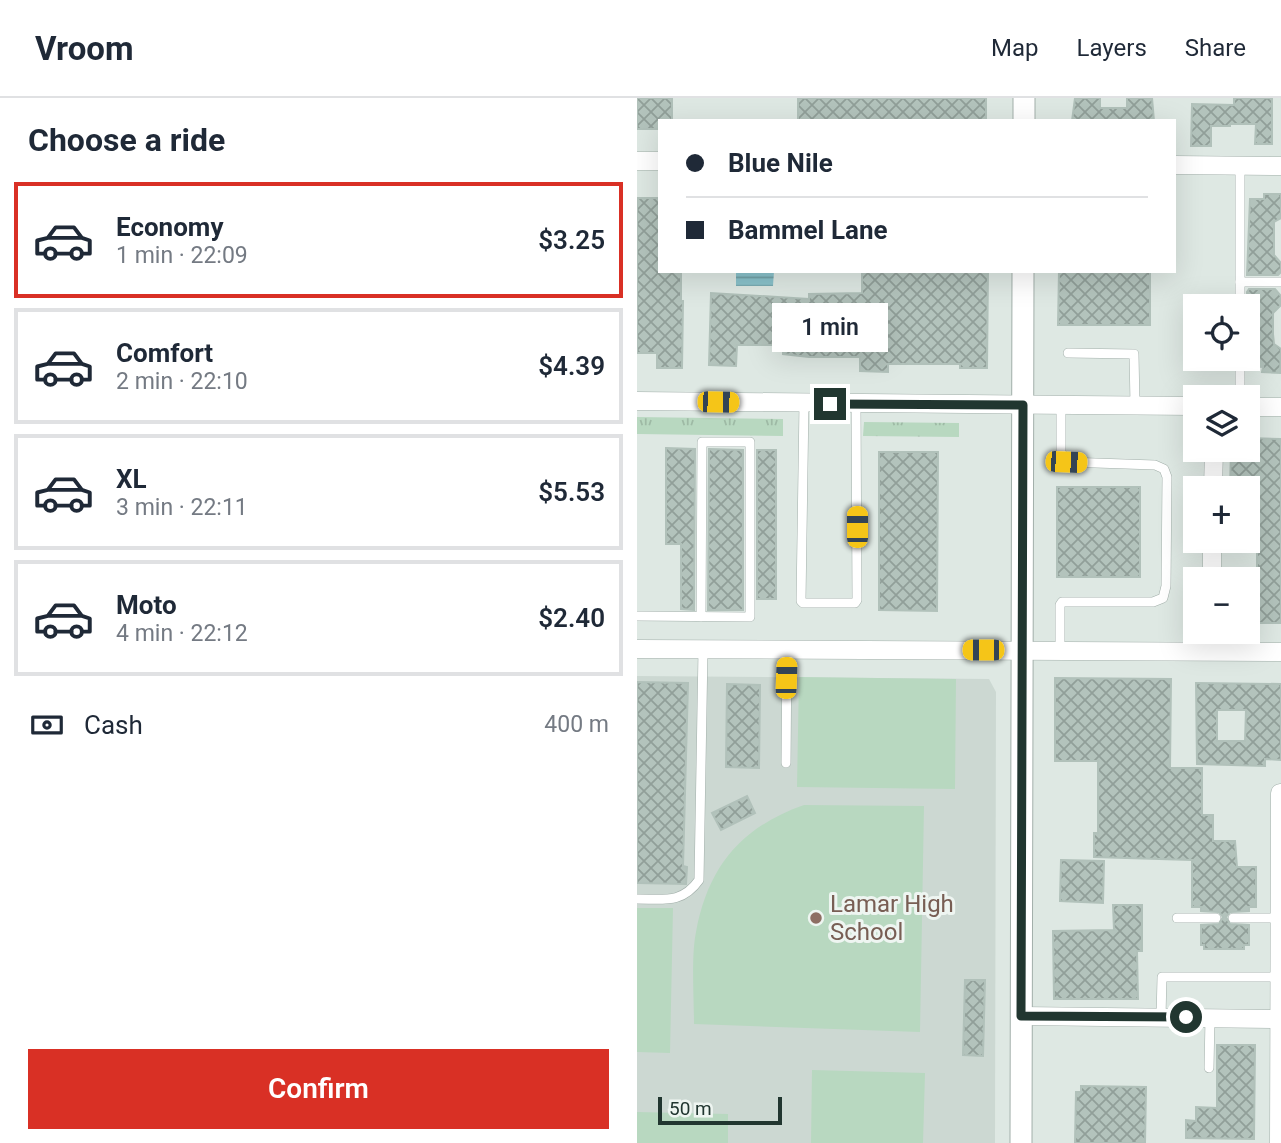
<!DOCTYPE html>
<html lang="en">
<head>
<meta charset="utf-8">
<style>
  :root { --surface:#fff; --page:#f6f6f7; --text:#1f2937; --muted:#747a83; --line:#e0e1e3; --accent:#d93025 }
  body { margin:0; font-family:Roboto,sans-serif; background:var(--page); color:var(--text); height:100vh; display:flex; flex-direction:column; font-size:26px; white-space:nowrap }
  * { box-sizing:border-box; margin:0 }
  p { font-size:23px; color:var(--muted) }
  .icon { flex:none; width:38px; height:38px; fill:none; stroke:currentColor; stroke-width:2; stroke-linecap:round; stroke-linejoin:round }
  .map { position:relative; flex:1; overflow:hidden }
  .details { display:flex; flex-direction:column; background:var(--surface); width:637px }
  .details>* { flex:none }
  .banner { position:absolute; left:21px; top:21px; width:518px; height:154px; border-radius:0px; box-shadow:0 7px 28px #0002; display:grid; align-content:center; height:154px; padding:0 28px; background:var(--surface) }
  .fabs { position:absolute; left:546px; top:196px; display:grid; gap:14px }
  .fabs a { display:grid; place-items:center; width:77px; height:77px; border-radius:0px; background:var(--surface); box-shadow:0 7px 28px #0002; font-size:35px }
  .scale { position:absolute; left:21px; bottom:18px; width:124px; box-sizing:border-box; padding-left:7px; border:4px solid #213630; border-top:0; font-size:19px; line-height:24px; white-space:nowrap; color:#213630; -webkit-text-stroke:5px #eef5f1; paint-order:stroke }
  .end { position:absolute; width:32px; height:32px; margin:-16px; border:9px solid #213630; background:#fff; box-shadow:0 0 0 4px #fff }
  .from { border-radius:50% }
  .bubble { position:absolute; height:49px; border-radius:0px; background:var(--surface); box-shadow:0 7px 28px #0002; font-size:23px; font-weight:600; line-height:49px; text-align:center }
  .car { position:absolute; width:21px; height:42px; margin:-21px -10px; border-radius:9px; box-shadow:0 0 5px 2px #0007; background:linear-gradient(#f5c518 24%,#345 0 40%,#f5c518 0 76%,#345 0 86%,#f5c518 0) }
  .banner b { display:flex; align-items:center; gap:24px; height:66px; font-size:26px }
  .banner b+b { border-top:2px solid var(--line) }
  .banner i { width:18px; height:18px; background:var(--text) }
  ul { padding:0; list-style:none }
  li { display:flex; align-items:center; gap:21px; height:116px; margin:0 14px 10px; padding:0 14px; border:4px solid var(--line); border-radius:0px }
  li div { flex:1 }
  li b { display:block; font-size:26px }
  li em { font-style:normal; font-weight:600 }
  li.active { border-color:var(--accent) }
  li>.icon { width:63px; height:63px; stroke-width:1.5 }
  h2 { padding:0 28px; font-size:32px; line-height:84px }
  .pay { display:flex; align-items:center; gap:18px; height:77px; padding:0 28px; font-size:26px }
  .pay p { margin-inline-start:auto }
  .action { display:flex; gap:14px; margin-top:auto; padding:14px 28px }
  .action a { flex:1; height:80px; border-radius:0px; background:var(--accent); color:#fff; font-size:28px; font-weight:600; line-height:80px; text-align:center }
  header { display:flex; align-items:center; gap:42px; box-sizing:border-box; height:98px; padding:0 35px; background:var(--surface); border-bottom:2px solid var(--line) }
  header strong { font-size:33px }
  nav { display:flex; gap:38px; margin-inline-start:auto; font-size:24px }
  main { display:flex; flex:1; min-height:0 }
  .map>svg:first-child { display:block }
</style>
</head>
<body>
<header>
<strong>Vroom</strong>
<nav><a>Map</a><a>Layers</a><a>Share</a></nav>
</header>
<main>
<section class="details">
<h2>Choose a ride</h2>
<ul>
<li class="active"><svg class="icon" aria-label="car" viewBox="0 0 24 24"><path d="M5 17H2v-5l4-1 3-4h7l3 4 3 1v5h-3M9 17h6M6 11h13"/><circle cx="7" cy="17" r="2"/><circle cx="17" cy="17" r="2"/></svg><div><b>Economy</b><p>1 min · 22:09</p></div><em>$3.25</em></li>
<li><svg class="icon" aria-label="car" viewBox="0 0 24 24"><path d="M5 17H2v-5l4-1 3-4h7l3 4 3 1v5h-3M9 17h6M6 11h13"/><circle cx="7" cy="17" r="2"/><circle cx="17" cy="17" r="2"/></svg><div><b>Comfort</b><p>2 min · 22:10</p></div><em>$4.39</em></li>
<li><svg class="icon" aria-label="car" viewBox="0 0 24 24"><path d="M5 17H2v-5l4-1 3-4h7l3 4 3 1v5h-3M9 17h6M6 11h13"/><circle cx="7" cy="17" r="2"/><circle cx="17" cy="17" r="2"/></svg><div><b>XL</b><p>3 min · 22:11</p></div><em>$5.53</em></li>
<li><svg class="icon" aria-label="car" viewBox="0 0 24 24"><path d="M5 17H2v-5l4-1 3-4h7l3 4 3 1v5h-3M9 17h6M6 11h13"/><circle cx="7" cy="17" r="2"/><circle cx="17" cy="17" r="2"/></svg><div><b>Moto</b><p>4 min · 22:12</p></div><em>$2.40</em></li>
</ul>
<div class="pay"><svg class="icon" aria-label="cash" viewBox="0 0 24 24"><path d="M3 7h18v10H3z"/><circle cx="12" cy="12" r="2"/></svg>Cash<p>400 m</p></div>
<div class="action"><a>Confirm</a></div>
</section>
<div class="map">
<svg width="644" height="1045" viewBox="0 0 644 1045">
  <defs>
    <pattern id="grass-tufts" width="24" height="20" patternUnits="userSpaceOnUse" patternTransform="scale(1.75)"><rect width="24" height="20" fill="#b8d8c0"/><path d="M3 7l-1-3M5 7V3M7 7l1-3M15 17l-1-3M17 17v-4M19 17l1-3" fill="none" stroke="#9ebaa5"/></pattern>
    <pattern id="water-rules" width="6" height="5" patternUnits="userSpaceOnUse" patternTransform="scale(1.75)"><rect width="6" height="5" fill="#89c1ca"/><path d="M0 2.5h6" fill="none" stroke="#709ea4"/></pattern>
    <pattern id="building-cross-hatch" width="8" height="8" patternUnits="userSpaceOnUse" patternTransform="scale(1.75)"><rect width="8" height="8" fill="#b3c3bc"/><path d="M0 0l8 8M0 8l8-8" fill="none" stroke="#919f99"/></pattern>
  </defs>
  <rect width="100%" height="100%" fill="#dee8e3"/>
  <polygon fill="#ccd8d2" points="0,578 352,581 359,594 358,1045 0,1045"/>
  <g fill="url(#grass-tufts)">
    <polygon points="0,319 146,321 146,338 0,336"/>
    <polygon points="227,324 322,325 322,339 226,338"/>
  </g>
  <g fill="#b8d8c0">
    <polygon points="162,579 319,581 318,691 160,689"/>
    <path d="M167,707L287,708L283,934L57,926C57,900 54,858 59,834C71,769 104,729 167,707Z"/>
    <polygon points="0,810 36,810 33,955 0,954"/>
    <polygon points="175,972 288,975 286,1045 174,1045"/>
    <polygon points="0,1014 91,1016 91,1045 0,1045"/>
  </g>
  <polygon fill="url(#water-rules)" points="99,173 137,173 136,188 99,188"/>
  <g fill="url(#building-cross-hatch)" stroke="#b1c1ba" stroke-width="2" fill-rule="evenodd">
    <polygon points="0,0 35,0 35,23 23,23 23,31 0,31"/>
    <rect x="161" y="0" width="188" height="23"/>
    <polygon points="438,0 463,0 463,10 490,10 490,0 515,0 517,23 435,23"/>
    <polygon points="597,0 635,0 635,46 618,46 619,26 593,26 593,28 574,28 574,48 554,48 555,6 597,7"/>
    <polygon points="627,96 644,96 644,120 637,124 637,157 644,165 644,174 641,177 610,177 613,101 627,101"/>
    <polygon points="0,100 23,100 23,173 44,173 44,203 46,203 45,270 20,270 20,255 0,255"/>
    <polygon points="225,173 351,173 350,270 323,270 323,266 251,266 251,274 223,273 223,259 172,259 146,256 146,247 100,247 99,268 72,267 74,195 172,201 172,196 225,195"/>
    <polygon points="422,173 513,173 513,227 421,227"/>
    <polygon points="612,191 638,191 644,198 644,207 636,215 636,236 637,246 644,251 643,275 625,274 626,269 612,268 610,194"/>
    <polygon points="611,340 644,341 644,525 620,525 620,431 611,431 611,390 593,390 594,352 611,352"/>
    <polygon points="29,350 58,351 57,512 44,511 44,446 29,446"/>
    <polygon points="72,351 106,352 106,512 71,512"/>
    <rect x="120" y="352" width="19" height="149"/>
    <polygon points="242,354 301,354 300,513 242,512"/>
    <rect x="420" y="389" width="83" height="90"/>
    <polygon points="418,580 534,581 533,670 565,670 565,717 576,717 576,743 598,743 600,769 619,769 619,809 612,809 612,813 593,814 589,819 593,826 612,827 612,847 607,847 607,851 567,851 567,847 564,847 564,827 582,826 586,819 582,814 564,813 564,809 555,809 555,762 457,759 457,735 461,735 461,663 418,663"/>
    <polygon points="0,584 51,585 46,768 50,769 49,786 0,785"/>
    <path d="M559,585L644,586V662L628,661V668L560,666ZM580,612H609L608,643H580Z"/>
    <polygon points="90,586 123,587 122,670 89,669"/>
    <polygon points="110,698 118,715 84,732 75,715"/>
    <polygon points="424,762 467,763 466,805 423,803"/>
    <polygon points="476,807 505,807 505,853 500,853 501,901 417,901 416,833 477,832"/>
    <polygon points="328,882 348,882 346,958 326,957"/>
    <polygon points="580,947 618,947 617,1041 549,1040 549,1022 559,1023 559,1009 580,1010"/>
    <polygon points="444,988 509,989 508,1045 438,1045 439,994 444,994"/>
  </g>
  <g fill="none" stroke-linecap="round" stroke-linejoin="round">
    <g stroke="#a2afaa" stroke-width="10">
      <g id="service">
        <polyline points="603,184 644,184"/>
        <polyline points="603,208 603,67"/>
        <polyline points="431,255 497,256 498,307"/>
        <polyline points="603,261 603,299"/>
        <polyline points="167,305 164,503 166,505 218,505 220,502 219,306"/>
        <polyline points="0,518 113,519 113,344 65,344 64,519"/>
        <polyline points="423,553 423,507 425,504 516,504 526,500 529,488 530,379 527,371 518,367 429,364 424,354 424,307"/>
        <polyline points="149,665 150,553"/>
        <path d="M0,801C27,801 45,806 62,782L66,552"/>
        <polyline points="540,820 579,820"/>
        <polyline points="596,820 643,820"/>
        <polyline points="524,919 525,879 642,879"/>
        <polyline points="572,970 573,920"/>
      </g>
    </g>
    <g stroke="#a2afaa" stroke-width="19">
      <g id="minor">
        <polyline points="0,63 23,63"/>
        <polyline points="537,67 644,68"/>
        <polyline points="0,303 558,308"/>
        <polyline points="611,309 644,309"/>
        <polyline points="576,390 577,352"/>
        <polyline points="575,481 575,443"/>
        <polyline points="0,551 644,554"/>
        <polyline points="573,553 574,534"/>
        <polyline points="384,918 644,921"/>
        <polyline points="642,1045 643,695"/>
      </g>
    </g>
    <g stroke="#a2afaa" stroke-width="23">
      <g id="tertiary">
        <polyline points="387,23 387,0"/>
        <polyline points="384,1045 386,173"/>
      </g>
    </g>
    <use href="#service" stroke="#fff" stroke-width="9"/>
    <use href="#minor" stroke="#fff" stroke-width="18"/>
    <use href="#tertiary" stroke="#fff" stroke-width="21"/>
  </g>
  <g fill="none" stroke-linecap="round" stroke-linejoin="round">
    <polyline stroke="#213630" stroke-width="9" points="193,306 386,307 384,918 549,919"/>
  </g>
  <circle fill="#8d6e63" stroke="#eef5f1" stroke-width="2.5" cx="179" cy="820" r="7"/>
  <g text-anchor="middle" stroke-width="6" stroke-linejoin="round" paint-order="stroke">
    <g font-size="24" fill="#785e54" stroke="#eef5f1" text-anchor="start">
      <text x="193" y="814">Lamar High<tspan x="193" dy="28">School</tspan></text>
    </g>
  </g>
</svg>
<div class="fabs">
<a><svg class="icon" aria-label="locate" viewBox="0 0 24 24"><circle cx="12" cy="12" r="6"/><path d="M12 2v4M12 18v4M2 12h4M18 12h4"/></svg></a>
<a><svg class="icon" aria-label="layers" viewBox="0 0 24 24"><path d="M12 4l9 5-9 5-9-5zM3 14l9 5 9-5"/></svg></a>
<a>+</a>
<a>−</a>
</div>
<div class="scale">50 m</div>
<i class="end from" style="left:549px;top:919px"></i>
<i class="end" style="left:193px;top:306px"></i>
<div class="bubble" style="left:135px;top:205px;width:116px">1 min</div>
<i class="car" style="left:81px;top:304px;rotate:91deg"></i>
<i class="car" style="left:429px;top:364px;rotate:92deg"></i>
<i class="car" style="left:220px;top:429px;rotate:0deg"></i>
<i class="car" style="left:346px;top:552px;rotate:270deg"></i>
<i class="car" style="left:149px;top:580px;rotate:2deg"></i>
<div class="banner">
<b><i class="from"></i>Blue Nile</b>
<b><i></i>Bammel Lane</b>
</div>
</div>
</main>
</body>
</html>
